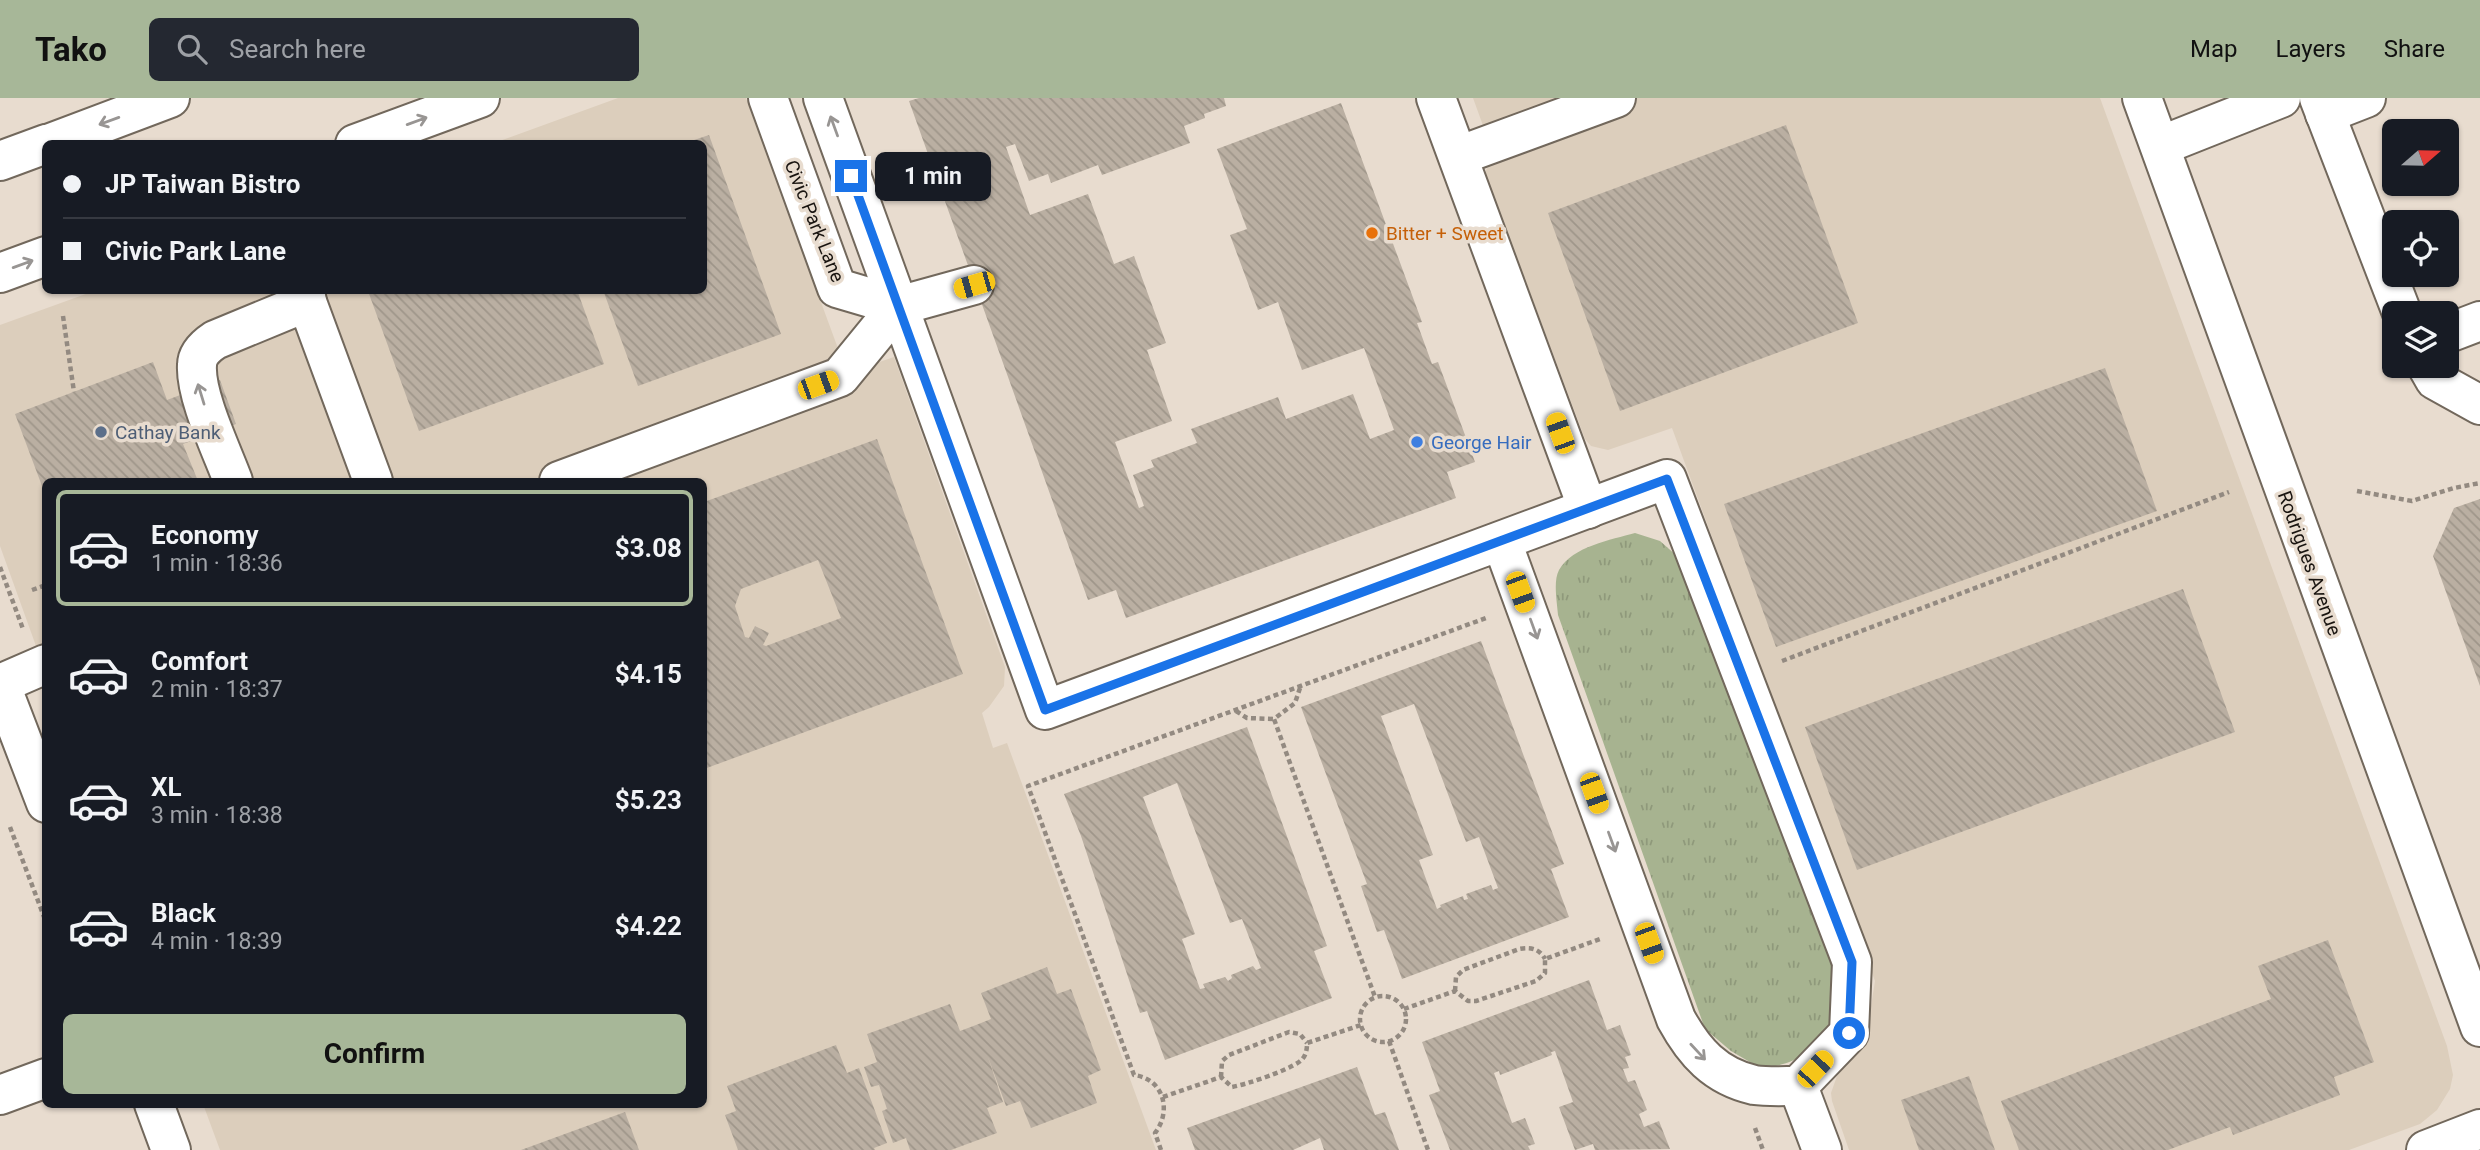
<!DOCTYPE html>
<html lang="en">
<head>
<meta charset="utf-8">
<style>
  :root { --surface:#171b24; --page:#242831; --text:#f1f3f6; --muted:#9ea1a6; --line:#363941; --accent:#a7b798 }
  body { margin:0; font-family:Roboto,sans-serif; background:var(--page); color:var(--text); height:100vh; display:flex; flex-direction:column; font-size:26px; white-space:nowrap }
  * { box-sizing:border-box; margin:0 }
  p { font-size:23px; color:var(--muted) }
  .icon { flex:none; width:38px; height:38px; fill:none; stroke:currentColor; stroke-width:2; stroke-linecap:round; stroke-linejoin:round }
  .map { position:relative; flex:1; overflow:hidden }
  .panel { position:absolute; left:42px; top:380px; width:665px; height:630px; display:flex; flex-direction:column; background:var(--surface); border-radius:10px; box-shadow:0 2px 5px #0004 }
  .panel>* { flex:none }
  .top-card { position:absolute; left:42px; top:42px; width:665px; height:154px; border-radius:10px; box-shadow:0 2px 5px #0004; display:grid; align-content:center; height:154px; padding:0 21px; background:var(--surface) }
  .needle { width:46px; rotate:70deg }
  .buttons { position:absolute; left:2382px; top:21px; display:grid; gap:14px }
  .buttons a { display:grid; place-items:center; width:77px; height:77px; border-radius:10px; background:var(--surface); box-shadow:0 2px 5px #0004; font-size:35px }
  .end { position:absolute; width:32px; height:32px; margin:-16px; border:9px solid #1a73e8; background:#fff; box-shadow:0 0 0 4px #fff }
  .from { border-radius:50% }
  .bubble { position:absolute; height:49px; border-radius:10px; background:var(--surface); box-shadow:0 2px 5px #0004; font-size:23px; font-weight:700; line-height:49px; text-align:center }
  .car { position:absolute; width:21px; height:42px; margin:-21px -10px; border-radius:9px; box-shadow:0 0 5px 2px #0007; background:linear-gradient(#f5c518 24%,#345 0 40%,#f5c518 0 76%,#345 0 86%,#f5c518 0) }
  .top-card b { display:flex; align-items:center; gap:24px; height:66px; font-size:26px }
  .top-card b+b { border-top:2px solid var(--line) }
  .top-card i { width:18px; height:18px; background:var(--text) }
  ul { padding:12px 0 0; list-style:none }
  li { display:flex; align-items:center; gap:21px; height:116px; margin:0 14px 10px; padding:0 7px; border:4px solid transparent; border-radius:10px }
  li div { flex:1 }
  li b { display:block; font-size:26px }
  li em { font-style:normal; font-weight:700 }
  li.selected { border-color:var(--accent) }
  li>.icon { width:63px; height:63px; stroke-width:1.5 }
  .primary-button { display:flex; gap:14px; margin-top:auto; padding:14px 21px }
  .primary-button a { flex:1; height:80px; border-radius:10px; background:var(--accent); color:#111; font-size:28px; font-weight:700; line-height:80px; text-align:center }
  header { display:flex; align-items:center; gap:42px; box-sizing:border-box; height:98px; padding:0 35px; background:var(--accent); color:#111 }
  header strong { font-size:33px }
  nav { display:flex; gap:38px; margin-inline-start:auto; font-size:24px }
  .search { width:490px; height:63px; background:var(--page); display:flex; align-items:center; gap:18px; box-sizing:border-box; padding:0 24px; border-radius:10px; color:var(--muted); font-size:26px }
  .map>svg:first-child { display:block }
</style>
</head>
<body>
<header>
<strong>Tako</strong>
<div class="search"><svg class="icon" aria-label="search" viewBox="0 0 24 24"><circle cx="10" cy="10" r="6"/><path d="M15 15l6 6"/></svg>Search here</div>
<nav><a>Map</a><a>Layers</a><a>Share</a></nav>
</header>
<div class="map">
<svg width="2480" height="1052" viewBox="0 0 2480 1052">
  <defs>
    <pattern id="park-tufts" width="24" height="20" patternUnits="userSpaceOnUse" patternTransform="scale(1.75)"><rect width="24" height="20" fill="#a7b390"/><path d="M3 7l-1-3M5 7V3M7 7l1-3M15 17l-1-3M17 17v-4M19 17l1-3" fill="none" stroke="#8f997b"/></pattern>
    <pattern id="building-back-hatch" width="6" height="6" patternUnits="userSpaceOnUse" patternTransform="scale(1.75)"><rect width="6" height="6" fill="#baafa2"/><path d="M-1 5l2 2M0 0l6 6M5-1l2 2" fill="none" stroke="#9f968a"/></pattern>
  </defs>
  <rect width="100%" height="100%" fill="#e8dccf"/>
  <g fill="#dccebc">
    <polygon points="618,0 746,0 847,275 894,259 1005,569 1004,588 989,609 982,615 993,650 1007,645 1156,1052 220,1052 203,1006 704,1006 704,383 46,383 45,573 0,448 0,227 94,193 704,192 704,46 494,45"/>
    <polygon points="1473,0 2100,0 2447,948 2453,977 2450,991 2437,1012 2420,1026 2349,1052 1849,1052 1832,1003 1831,995 1837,978 1850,961 1868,927 1875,883 1672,330 1608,352 1591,348 1585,341 1485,75 1487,70 1497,66"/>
  </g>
  <path fill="url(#park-tufts)" d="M1635,435L1660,443L1677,458L1835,869L1831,932C1806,956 1796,967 1760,970L1731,953L1705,931L1558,517C1557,504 1553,483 1559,472C1573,448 1611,442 1635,435Z"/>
  <g fill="url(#building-back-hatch)" fill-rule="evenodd">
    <polygon points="919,0 1224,0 1226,8 1204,16 1205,20 1184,28 1190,45 1102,77 1098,67 1051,85 1048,76 1029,83 1015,46 1006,49 1030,117 1088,96 1114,166 1134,158 1166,245 1147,252 1172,323 1115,344 1139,410 1144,408 1133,377 1154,369 1151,362 1197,345 1191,331 1278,299 1286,321 1353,296 1370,341 1394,332 1364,250 1302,272 1278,204 1258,212 1230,137 1247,131 1217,51 1341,5 1422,224 1417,225 1432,266 1438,264 1475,364 1447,374 1456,400 1126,520 1116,492 1088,502 909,3"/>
    <polygon points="1786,27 1858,225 1620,313 1548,115"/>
    <polygon points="709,37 781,236 638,288 603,192 704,192 704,46 685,45"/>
    <polygon points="371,192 577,192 604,266 419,333 368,193"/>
    <polygon points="153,264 167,302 220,282 236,326 183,346 198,383 46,383 45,396 15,316"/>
    <polygon points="2105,270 2157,413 1776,549 1724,406"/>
    <path d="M877,341L963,576L704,671V404ZM818,462L841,520L766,548L763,547L769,535L755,528L749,540L745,539L735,508L741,491Z"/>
    <polygon points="2480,401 2480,588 2433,458 2454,410"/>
    <polygon points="2183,491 2235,634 1857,772 1805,629"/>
    <path d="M1481,543L1564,766L1551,771L1569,819L1402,881L1384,832L1377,834L1361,788L1367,786L1301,609ZM1414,606L1466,744L1479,739L1498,790L1493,792L1491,787L1466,796L1468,801L1464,802L1463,798L1440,807L1441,809L1437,811L1419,762L1433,757L1381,618Z"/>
    <path d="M1247,629L1327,848L1314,853L1332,900L1165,962L1147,913L1140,915L1081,738L1064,696ZM1177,685L1230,825L1242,821L1261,870L1256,872L1253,868L1231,877L1232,880L1228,883L1225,879L1203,886L1205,890L1200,891L1182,841L1195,836L1143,699Z"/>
    <polygon points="2328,842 2374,964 2334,979 2340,997 2233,1037 2230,1029 2168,1052 2019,1052 2001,1003 2271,901 2258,868"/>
    <polygon points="1047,869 1057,896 1071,891 1101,972 1088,978 1097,1005 1031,1030 1020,1003 1006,1008 988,959 1003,1004 987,1010 997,1035 951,1052 910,1052 906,1040 893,1045 882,1013 887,1011 879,987 871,989 864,969 877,964 867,936 950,906 960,933 976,927 991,921 981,895"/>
    <polygon points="1589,882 1607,932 1620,927 1631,957 1625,959 1629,970 1623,971 1628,984 1635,982 1647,1012 1639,1016 1644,1029 1659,1023 1670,1051 1595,1052 1593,1046 1575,1052 1559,1009 1573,1004 1555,953 1551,954 1552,957 1500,977 1499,973 1494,975 1512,1025 1525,1020 1535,1046 1528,1048 1530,1052 1450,1052 1429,997 1440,993 1422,944"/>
    <polygon points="836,947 847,975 859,970 887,1045 874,1050 875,1052 738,1052 725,1017 736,1013 727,988"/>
    <polygon points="1357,969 1375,1017 1385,1014 1399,1052 1324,1052 1320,1040 1293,1052 1195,1052 1187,1030"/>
    <polygon points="1969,978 1995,1052 1919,1052 1901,1002"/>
    <polygon points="625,1014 639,1052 521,1052"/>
  </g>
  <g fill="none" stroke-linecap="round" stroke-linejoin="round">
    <g stroke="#72685c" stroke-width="42">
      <g id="minor">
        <polyline points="768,0 837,190 898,208"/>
        <path d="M823,0L1045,612L1667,381L1852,864L1849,935L1798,988C1784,988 1768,989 1754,987C1715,978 1694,954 1676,921L1502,444"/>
        <polyline points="1436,0 1588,411"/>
        <polyline points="2142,0 2480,929"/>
        <polyline points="2319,0 2402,215"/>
        <polyline points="2325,16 2366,0"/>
        <polyline points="2160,48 2281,0"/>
        <polyline points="1458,58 1616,0"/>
        <polyline points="305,192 307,204 373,383"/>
        <polyline points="2446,236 2480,223"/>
        <polyline points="2427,268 2435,282 2480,307"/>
        <path d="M233,383C222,353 195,298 197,267C197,256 206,248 215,242L307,204"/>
        <polyline points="559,383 840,279 898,208 974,187"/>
        <polyline points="0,585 46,705"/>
        <polyline points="0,586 46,566"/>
        <polyline points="1798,988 1822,1052"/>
        <polyline points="0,997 46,980"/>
        <polyline points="154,1006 171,1052"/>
        <polyline points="2426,1052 2480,1031"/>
      </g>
    </g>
    <g stroke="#72685c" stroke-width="42">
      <g id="major">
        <polyline points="48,46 170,0"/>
        <polyline points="355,46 480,0"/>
        <polyline points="0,63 46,46"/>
        <polyline points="0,175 46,158"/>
      </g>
    </g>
    <g stroke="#938a81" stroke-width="4.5" stroke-dasharray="5 3.5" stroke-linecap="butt">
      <polyline points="63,218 74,294"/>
      <polyline points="2357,393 2412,403 2454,390 2480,385"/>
      <polyline points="0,469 23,531"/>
      <polyline points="32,492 46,487"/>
      <polyline points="1782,563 2229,394"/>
      <polyline points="1300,590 1295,605 1274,621 1375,899"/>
      <polyline points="1236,613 1247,620 1274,621"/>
      <polyline points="10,729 46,824"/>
      <path d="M1455,893L1456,879L1463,872L1519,851C1530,849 1539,850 1545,861"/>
      <circle cx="1383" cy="921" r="23"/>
      <polyline points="1404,911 1455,893 1468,903 1476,903 1536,883 1545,875 1545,861 1600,841"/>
      <polyline points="1389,943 1428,1052"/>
      <polyline points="1221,979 1222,963 1229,957 1289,934 1300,936 1307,945"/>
      <path d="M1163,999L1221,979L1232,989C1248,986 1286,973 1299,964C1306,959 1307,952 1307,945L1361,927"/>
      <polyline points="1755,1030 1763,1052"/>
      <path d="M1161,1052L1155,1035C1172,1013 1164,981 1134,977L1028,688L1486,520"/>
    </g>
    <use href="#minor" stroke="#fff" stroke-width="38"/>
    <use href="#major" stroke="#fff" stroke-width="38"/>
  </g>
  <defs><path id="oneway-shaft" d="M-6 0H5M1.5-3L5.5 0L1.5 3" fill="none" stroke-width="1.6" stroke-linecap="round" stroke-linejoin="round" transform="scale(1.75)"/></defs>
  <g stroke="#989593">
    <use href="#oneway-shaft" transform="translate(109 23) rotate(160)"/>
    <use href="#oneway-shaft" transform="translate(417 23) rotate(-20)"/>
    <use href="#oneway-shaft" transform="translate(834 28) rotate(-110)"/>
    <use href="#oneway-shaft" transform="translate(23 166) rotate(-20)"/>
    <use href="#oneway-shaft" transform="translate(201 296) rotate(-107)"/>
    <use href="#oneway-shaft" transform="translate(1534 531) rotate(70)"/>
    <use href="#oneway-shaft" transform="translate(1612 744) rotate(70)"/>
    <use href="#oneway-shaft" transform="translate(1698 954) rotate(47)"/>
  </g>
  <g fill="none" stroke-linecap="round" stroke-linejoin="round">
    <polyline stroke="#1a73e8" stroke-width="9" points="851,78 1045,612 1667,381 1852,864 1849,935"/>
  </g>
  <circle fill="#e8710a" stroke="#e8dccf" stroke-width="2.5" cx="1372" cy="135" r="7"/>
  <circle fill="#5c6f8a" stroke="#e8dccf" stroke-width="2.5" cx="101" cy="334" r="7"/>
  <circle fill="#3f7fe0" stroke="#e8dccf" stroke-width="2.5" cx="1417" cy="344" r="7"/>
  <g text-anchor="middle" stroke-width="7" stroke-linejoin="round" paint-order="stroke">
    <g font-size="19" fill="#191410" stroke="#e8dccf">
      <text transform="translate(815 123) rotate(68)" y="7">Civic Park Lane</text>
      <text transform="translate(2310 465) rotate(70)" y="7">Rodrigues Avenue</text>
    </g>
    <g font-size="19" fill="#c56008" stroke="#e8dccf" text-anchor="start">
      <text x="1386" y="142">Bitter + Sweet</text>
    </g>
    <g font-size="19" fill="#4e5e75" stroke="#e8dccf" text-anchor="start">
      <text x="115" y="341">Cathay Bank</text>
    </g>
    <g font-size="19" fill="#366cbe" stroke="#e8dccf" text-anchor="start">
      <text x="1431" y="351">George Hair</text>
    </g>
  </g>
</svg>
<div class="buttons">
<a><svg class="needle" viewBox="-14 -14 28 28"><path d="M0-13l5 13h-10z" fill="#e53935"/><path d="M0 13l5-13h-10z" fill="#9ea1a6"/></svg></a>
<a><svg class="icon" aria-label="locate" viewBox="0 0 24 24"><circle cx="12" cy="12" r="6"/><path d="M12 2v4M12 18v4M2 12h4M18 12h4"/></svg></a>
<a><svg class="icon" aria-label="layers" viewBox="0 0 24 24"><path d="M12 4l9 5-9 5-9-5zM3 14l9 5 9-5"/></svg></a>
</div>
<i class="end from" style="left:1849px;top:935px"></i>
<i class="end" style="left:851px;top:78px"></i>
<div class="bubble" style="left:875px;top:54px;width:116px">1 min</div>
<i class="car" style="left:974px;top:187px;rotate:254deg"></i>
<i class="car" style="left:818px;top:287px;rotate:70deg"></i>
<i class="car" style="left:1560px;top:335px;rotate:340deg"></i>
<i class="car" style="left:1520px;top:494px;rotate:160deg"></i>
<i class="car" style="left:1594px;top:695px;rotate:160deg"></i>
<i class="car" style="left:1649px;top:845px;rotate:160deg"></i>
<i class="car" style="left:1815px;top:971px;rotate:43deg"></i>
<div class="top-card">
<b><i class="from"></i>JP Taiwan Bistro</b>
<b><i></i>Civic Park Lane</b>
</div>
<section class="panel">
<ul>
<li class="selected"><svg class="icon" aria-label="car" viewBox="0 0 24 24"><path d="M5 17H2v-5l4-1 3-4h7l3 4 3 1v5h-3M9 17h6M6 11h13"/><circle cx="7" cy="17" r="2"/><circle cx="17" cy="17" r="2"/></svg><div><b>Economy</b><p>1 min · 18:36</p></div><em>$3.08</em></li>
<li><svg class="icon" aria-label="car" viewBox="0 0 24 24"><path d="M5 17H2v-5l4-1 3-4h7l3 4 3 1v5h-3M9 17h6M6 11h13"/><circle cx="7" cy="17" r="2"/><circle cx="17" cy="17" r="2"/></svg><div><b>Comfort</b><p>2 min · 18:37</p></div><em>$4.15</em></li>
<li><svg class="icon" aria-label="car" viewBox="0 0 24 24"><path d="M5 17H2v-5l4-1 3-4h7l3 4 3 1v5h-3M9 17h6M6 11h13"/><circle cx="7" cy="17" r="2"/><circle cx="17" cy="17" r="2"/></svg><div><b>XL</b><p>3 min · 18:38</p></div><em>$5.23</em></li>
<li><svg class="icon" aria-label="car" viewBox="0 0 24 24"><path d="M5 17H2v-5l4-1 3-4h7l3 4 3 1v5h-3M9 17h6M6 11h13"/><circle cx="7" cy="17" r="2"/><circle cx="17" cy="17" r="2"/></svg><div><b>Black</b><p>4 min · 18:39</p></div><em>$4.22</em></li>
</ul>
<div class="primary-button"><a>Confirm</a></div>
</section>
</div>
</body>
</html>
